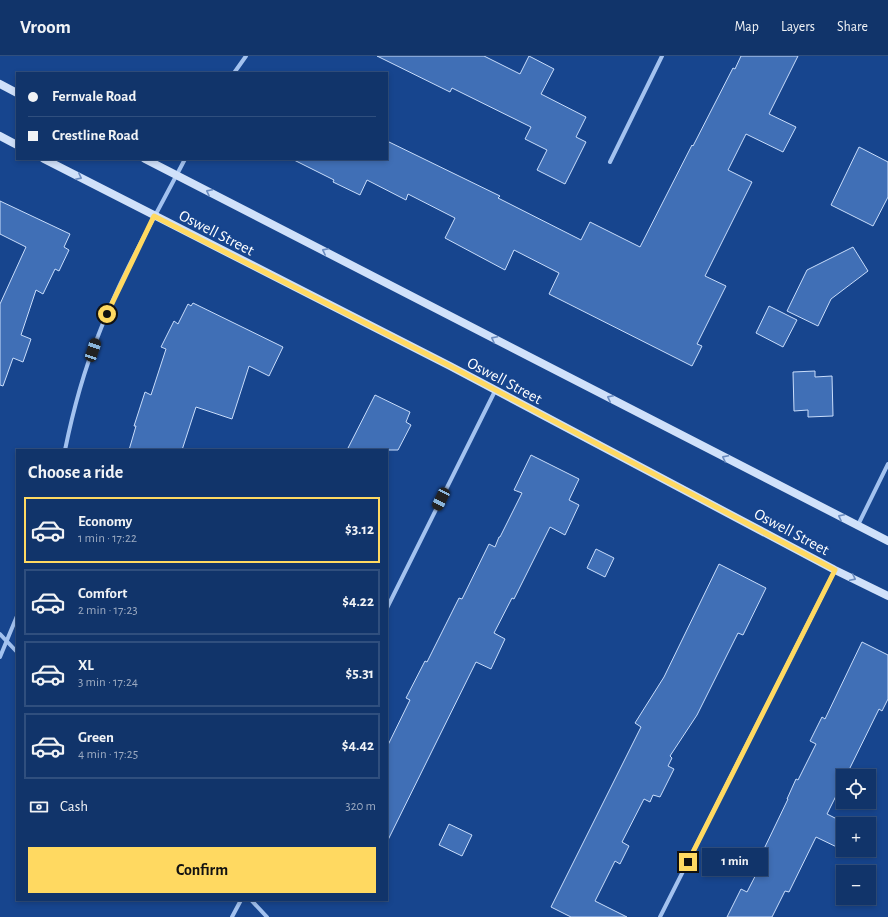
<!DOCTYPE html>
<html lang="en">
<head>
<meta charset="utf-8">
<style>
  :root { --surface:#11346a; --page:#1a3c70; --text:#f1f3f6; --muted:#9caac1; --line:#304f7e; --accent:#ffd961 }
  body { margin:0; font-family:"Alegreya Sans",sans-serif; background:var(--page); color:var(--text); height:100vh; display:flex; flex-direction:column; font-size:15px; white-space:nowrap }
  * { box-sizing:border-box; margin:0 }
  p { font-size:13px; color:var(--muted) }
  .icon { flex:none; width:22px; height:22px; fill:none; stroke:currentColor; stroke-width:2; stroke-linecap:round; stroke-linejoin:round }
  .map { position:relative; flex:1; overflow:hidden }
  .side { position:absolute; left:16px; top:393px; width:372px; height:452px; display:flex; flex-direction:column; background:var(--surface); border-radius:0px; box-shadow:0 2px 6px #0003,0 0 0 1px var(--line) }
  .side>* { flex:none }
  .top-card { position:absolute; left:16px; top:16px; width:372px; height:88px; border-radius:0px; box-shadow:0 2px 6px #0003,0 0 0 1px var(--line); display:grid; align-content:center; height:88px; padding:0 12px; background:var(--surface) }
  .controls { position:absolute; left:836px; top:713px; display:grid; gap:8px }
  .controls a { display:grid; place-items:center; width:40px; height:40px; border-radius:0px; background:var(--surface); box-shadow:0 2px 6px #0003,0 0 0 1px var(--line); font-size:20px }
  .end { position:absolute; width:18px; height:18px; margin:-9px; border:5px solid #ffd961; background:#111; box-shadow:0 0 0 2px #111 }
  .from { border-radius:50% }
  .bubble { position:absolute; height:28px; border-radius:0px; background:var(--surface); box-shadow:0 2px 6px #0003,0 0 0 1px var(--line); font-size:13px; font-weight:700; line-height:28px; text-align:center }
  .car { position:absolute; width:12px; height:24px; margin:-12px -6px; border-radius:5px; box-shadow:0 0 3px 1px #0007; background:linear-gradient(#222 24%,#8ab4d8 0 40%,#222 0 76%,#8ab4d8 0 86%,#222 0) }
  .top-card b { display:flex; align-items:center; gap:14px; height:38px; font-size:15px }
  .top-card b+b { border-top:1px solid var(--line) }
  .top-card i { width:10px; height:10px; background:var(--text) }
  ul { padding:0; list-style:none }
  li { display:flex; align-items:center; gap:12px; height:66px; margin:0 8px 6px; padding:0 4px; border:2px solid var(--line); border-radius:0px }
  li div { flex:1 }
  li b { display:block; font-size:15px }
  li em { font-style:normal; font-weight:700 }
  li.active { border-color:var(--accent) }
  li>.icon { width:36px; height:36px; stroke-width:1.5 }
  h2 { padding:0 12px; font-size:18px; line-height:48px }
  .pay { display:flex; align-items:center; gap:10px; height:44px; padding:0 12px; font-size:15px }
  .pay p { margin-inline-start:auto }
  .button { display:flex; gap:8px; margin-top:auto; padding:8px 12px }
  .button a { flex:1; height:46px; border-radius:0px; background:var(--accent); color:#111; font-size:16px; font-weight:700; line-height:46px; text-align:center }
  header { display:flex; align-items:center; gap:24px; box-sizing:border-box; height:56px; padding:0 20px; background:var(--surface); border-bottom:1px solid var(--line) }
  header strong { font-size:19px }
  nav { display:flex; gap:22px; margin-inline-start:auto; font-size:14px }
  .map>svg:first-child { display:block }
</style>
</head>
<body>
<header>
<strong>Vroom</strong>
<nav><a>Map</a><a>Layers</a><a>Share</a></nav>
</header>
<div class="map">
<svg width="888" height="861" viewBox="0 0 888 861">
  <rect width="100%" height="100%" fill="#17458e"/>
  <g fill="#406fb6" stroke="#c9ddfb">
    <polygon points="377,0 484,0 520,18 529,0 554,13 541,38 586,61 576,81 586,86 565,128 537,114 547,94 525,83 531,71 452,32 450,36"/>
    <polygon points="741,0 798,0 769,58 796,71 783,96 746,78 728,114 752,126 705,220 726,230 697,288 702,290 692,310 549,238 559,217 514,194 505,214 445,182 455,162 408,138 406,144 367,124 360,139 333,126 334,124 292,103 387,103 387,85 500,140 498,142 581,184 590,166 640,191 692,89 693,90 733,12 735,13"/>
    <polygon points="859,91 888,106 888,141 873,170 831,149"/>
    <polygon points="0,145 70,178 64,191 69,194 59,215 55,213 43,238 36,234 21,279 31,283 23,306 13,302 3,330 0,329 0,248 26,191 0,178"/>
    <polygon points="853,191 868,215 831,243 818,270 787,255 807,214"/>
    <polygon points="193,247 283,291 269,320 249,310 232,363 196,351 182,394 129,394 136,370 134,370 145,336 151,339 166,293 161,291 174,265 178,268 188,248 191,250"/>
    <polygon points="769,250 797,264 783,291 756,277"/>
    <polygon points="815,315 815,321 832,320 833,360 808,361 808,354 794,355 793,316"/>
    <polygon points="375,339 410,356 406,366 411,369 398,394 347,394"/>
    <polygon points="531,399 579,423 569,444 579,449 565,479 550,471 514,543 512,542 494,577 505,583 491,613 476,606 387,786 387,691 410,644 406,642 425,605 427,606 459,542 462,543 489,488 495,491 499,481 500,481 522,437 514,434"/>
    <polygon points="596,493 614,502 605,521 587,512"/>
    <polygon points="719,508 766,532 743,579 738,577 697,659 670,700 672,702 668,710 674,713 660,741 653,739 650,746 644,743 622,786 629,790 620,808 615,805 595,845 627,861 571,861 551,851 641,671 635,667 664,621"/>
    <polygon points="862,586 888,599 888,643 882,655 879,653 846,720 843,720 843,726 827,758 847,768 843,768 843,794 816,781 789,836 785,835 772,861 727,861 741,833 747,836 767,797 763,795 788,743 787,743 796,723 798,724 816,688 810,685 822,661 825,663"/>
    <polygon points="449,768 472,779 462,800 439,789"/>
  </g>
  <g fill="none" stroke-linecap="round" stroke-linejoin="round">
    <g stroke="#a3c2ef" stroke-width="4">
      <polyline points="234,17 246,0"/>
      <polyline points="610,106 662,0"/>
      <path d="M65,394C73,355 83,317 98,280C121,219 155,161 185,103"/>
      <polyline points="858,469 888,408"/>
      <polyline points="387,552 495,335"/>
      <polyline points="0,578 17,596"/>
      <polyline points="0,601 17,560"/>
      <polyline points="251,844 267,861"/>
      <polyline points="232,861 241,844"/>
      <polyline points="660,861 835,514"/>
    </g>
    <g stroke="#d0e1fa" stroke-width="8">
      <polyline points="0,28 17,37"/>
      <polyline points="0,80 17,89"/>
      <polyline points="44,103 450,310 835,514 888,540"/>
      <polyline points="145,103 888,485"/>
    </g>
  </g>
  <defs><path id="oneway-chevron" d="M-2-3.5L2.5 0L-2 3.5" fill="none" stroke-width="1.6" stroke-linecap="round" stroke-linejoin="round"/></defs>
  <g stroke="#6a8bbf">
    <use href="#oneway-chevron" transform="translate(79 121) rotate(27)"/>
    <use href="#oneway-chevron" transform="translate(209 136) rotate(-153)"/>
    <use href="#oneway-chevron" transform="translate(325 195) rotate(-153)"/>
    <use href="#oneway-chevron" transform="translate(494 283) rotate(-153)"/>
    <use href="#oneway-chevron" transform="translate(610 342) rotate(-153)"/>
    <use href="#oneway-chevron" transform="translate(725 402) rotate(-153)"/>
    <use href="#oneway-chevron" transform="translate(841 461) rotate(-153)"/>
    <use href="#oneway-chevron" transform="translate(853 522) rotate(26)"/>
  </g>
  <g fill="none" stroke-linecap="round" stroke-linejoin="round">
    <polyline stroke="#ffd961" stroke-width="5" points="107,258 154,160 450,310 835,514 688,806"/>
  </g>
  <g text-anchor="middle" stroke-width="4" stroke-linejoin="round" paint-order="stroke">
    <g font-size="16" fill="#fff" stroke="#17458e">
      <text transform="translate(217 176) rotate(27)" y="6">Oswell Street</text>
      <text transform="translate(505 324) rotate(28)" y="6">Oswell Street</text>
      <text transform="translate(792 475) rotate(28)" y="6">Oswell Street</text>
    </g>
  </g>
</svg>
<div class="controls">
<a><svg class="icon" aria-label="locate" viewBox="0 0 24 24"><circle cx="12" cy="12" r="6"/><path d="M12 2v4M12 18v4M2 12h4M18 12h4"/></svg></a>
<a>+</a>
<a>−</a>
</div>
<i class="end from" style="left:107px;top:258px"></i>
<i class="end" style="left:688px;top:806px"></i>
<div class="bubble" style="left:702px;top:792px;width:66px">1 min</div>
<i class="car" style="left:93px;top:294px;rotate:18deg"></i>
<i class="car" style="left:441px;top:443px;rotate:206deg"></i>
<div class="top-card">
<b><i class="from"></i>Fernvale Road</b>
<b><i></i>Crestline Road</b>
</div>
<section class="side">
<h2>Choose a ride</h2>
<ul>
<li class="active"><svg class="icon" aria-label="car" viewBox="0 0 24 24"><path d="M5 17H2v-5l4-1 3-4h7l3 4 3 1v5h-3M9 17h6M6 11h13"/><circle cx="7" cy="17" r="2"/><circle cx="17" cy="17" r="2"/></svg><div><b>Economy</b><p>1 min · 17:22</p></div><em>$3.12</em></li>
<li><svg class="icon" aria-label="car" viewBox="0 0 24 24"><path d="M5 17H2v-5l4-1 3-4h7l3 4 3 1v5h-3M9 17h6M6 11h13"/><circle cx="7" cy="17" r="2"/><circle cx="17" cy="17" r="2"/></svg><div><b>Comfort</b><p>2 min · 17:23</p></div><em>$4.22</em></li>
<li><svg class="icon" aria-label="car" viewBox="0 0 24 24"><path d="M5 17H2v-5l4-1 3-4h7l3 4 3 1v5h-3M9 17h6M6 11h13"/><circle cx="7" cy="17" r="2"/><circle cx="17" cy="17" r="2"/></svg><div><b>XL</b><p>3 min · 17:24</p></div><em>$5.31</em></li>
<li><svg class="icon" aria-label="car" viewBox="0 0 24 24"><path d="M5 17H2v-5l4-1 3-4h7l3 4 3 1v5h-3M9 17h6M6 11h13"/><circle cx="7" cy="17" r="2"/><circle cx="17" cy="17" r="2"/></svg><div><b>Green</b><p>4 min · 17:25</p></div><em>$4.42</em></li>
</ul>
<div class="pay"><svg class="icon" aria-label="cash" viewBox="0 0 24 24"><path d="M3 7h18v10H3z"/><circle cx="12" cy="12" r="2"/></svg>Cash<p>320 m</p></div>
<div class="button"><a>Confirm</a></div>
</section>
</div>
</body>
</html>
